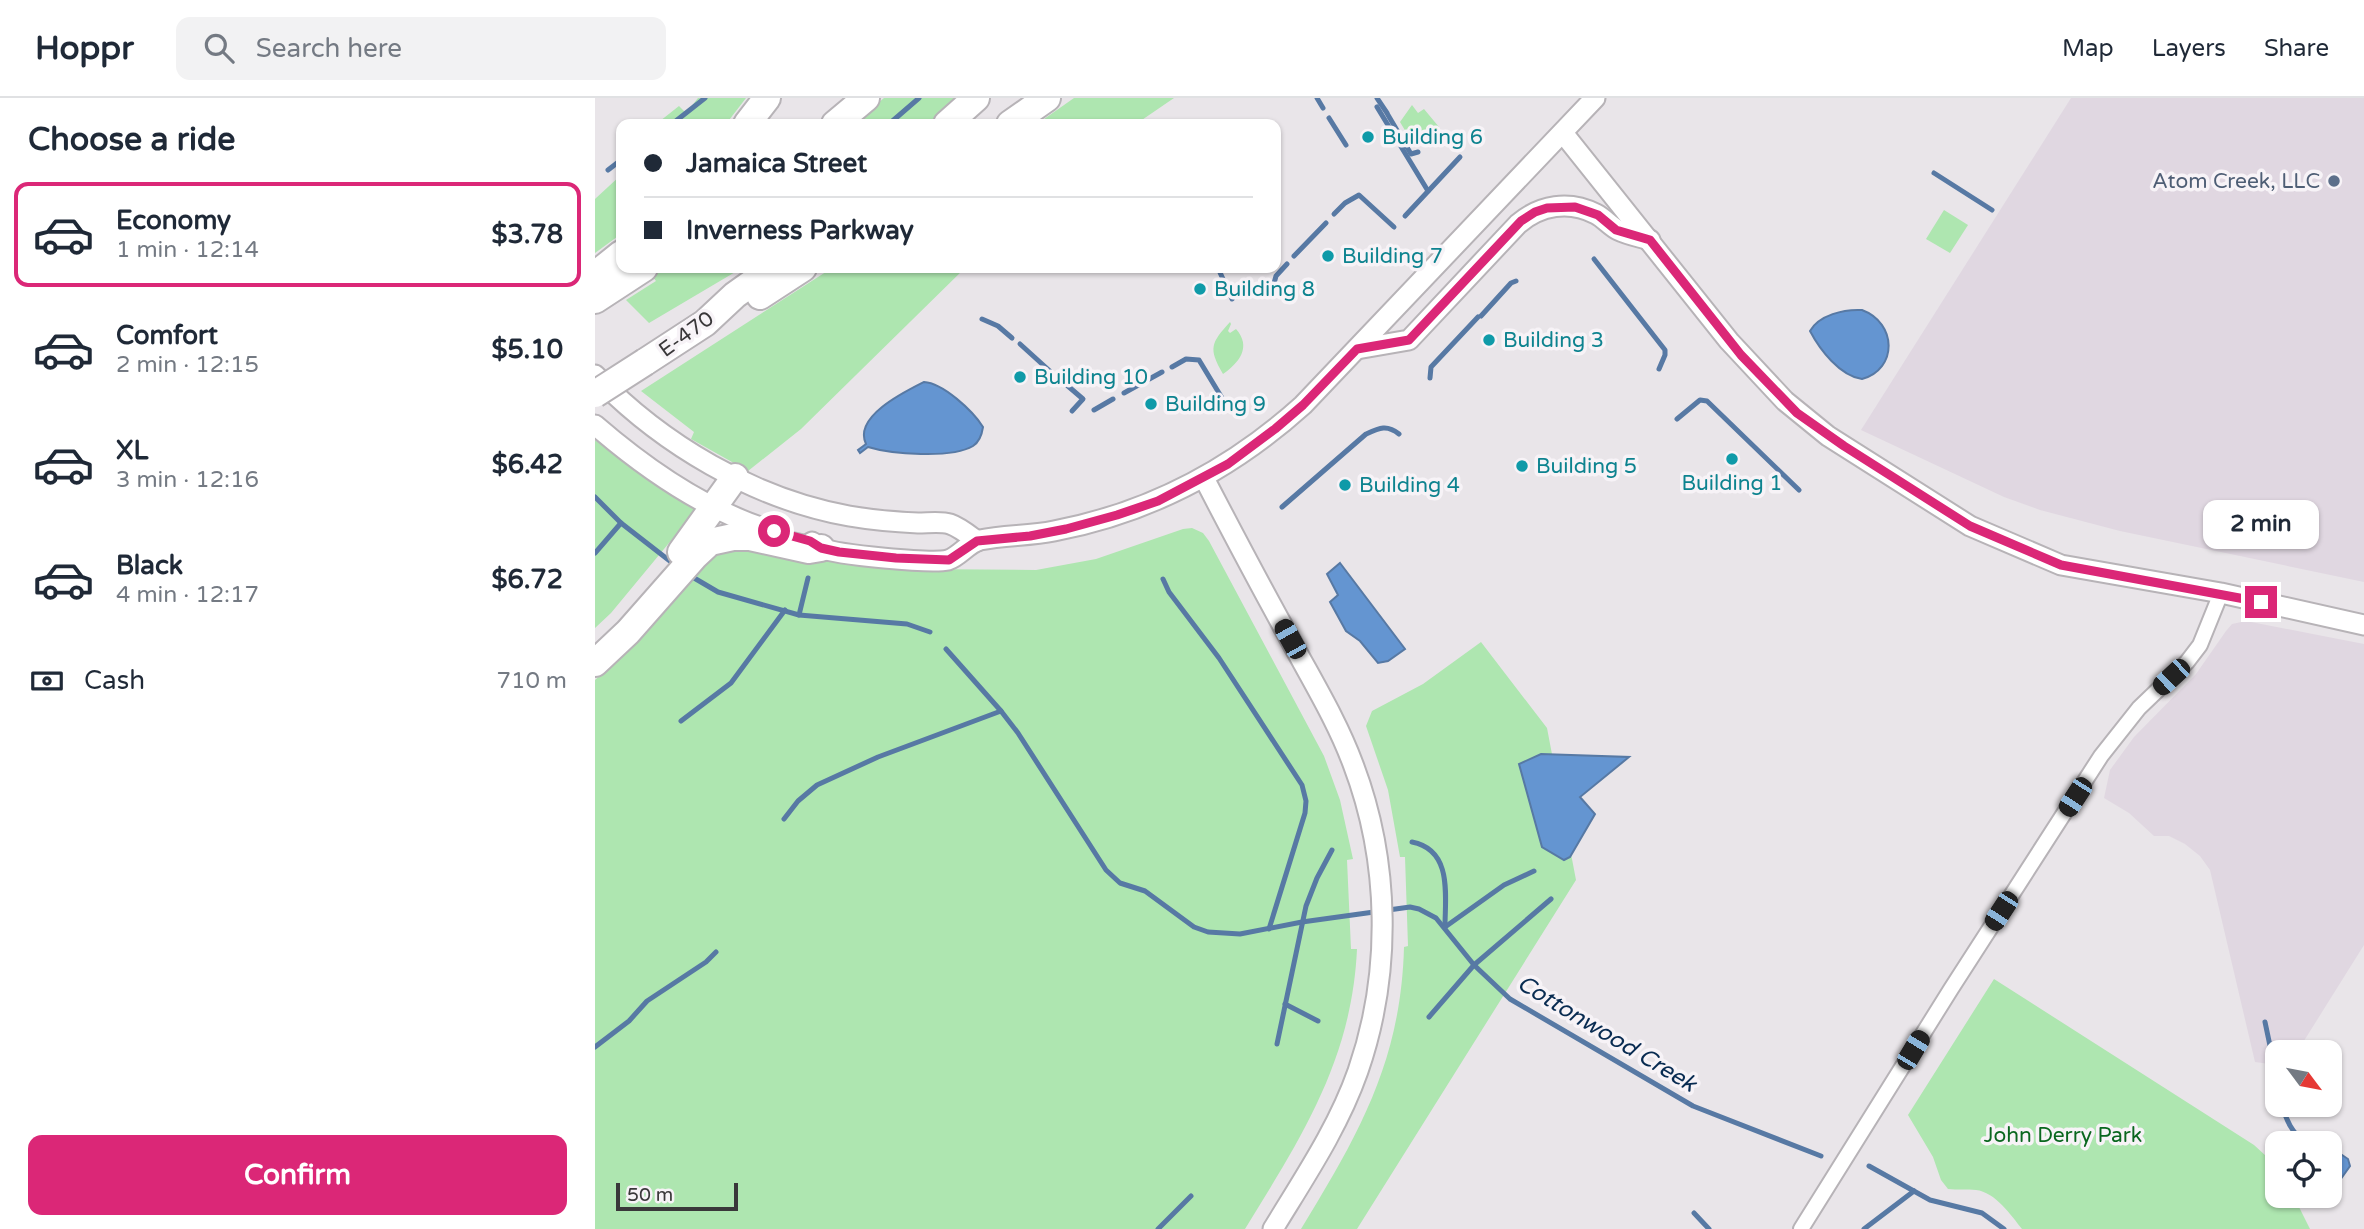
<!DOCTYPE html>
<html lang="en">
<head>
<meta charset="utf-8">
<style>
  :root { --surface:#fff; --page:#f2f2f3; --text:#1f2937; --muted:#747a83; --line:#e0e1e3; --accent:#db2777 }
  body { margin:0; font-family:"Varela Round",sans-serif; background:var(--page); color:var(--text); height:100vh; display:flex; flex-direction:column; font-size:26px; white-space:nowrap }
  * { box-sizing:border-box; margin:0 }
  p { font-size:23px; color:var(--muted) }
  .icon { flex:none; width:38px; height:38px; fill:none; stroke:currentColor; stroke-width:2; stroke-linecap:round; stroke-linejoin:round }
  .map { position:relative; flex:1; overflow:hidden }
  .details { display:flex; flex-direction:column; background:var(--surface); width:595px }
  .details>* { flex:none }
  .banner { position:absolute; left:21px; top:21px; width:665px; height:154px; border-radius:14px; box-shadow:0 2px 5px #0004; display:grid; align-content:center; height:154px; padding:0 28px; background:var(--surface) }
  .needle { width:46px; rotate:122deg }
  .fabs { position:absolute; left:1670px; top:942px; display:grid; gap:14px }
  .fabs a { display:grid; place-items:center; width:77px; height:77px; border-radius:14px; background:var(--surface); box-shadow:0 2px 5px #0004; font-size:35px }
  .scale { position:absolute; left:21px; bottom:18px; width:122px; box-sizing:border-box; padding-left:7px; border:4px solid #3a383a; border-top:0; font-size:19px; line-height:24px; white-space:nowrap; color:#3a383a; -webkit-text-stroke:5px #f7f3f7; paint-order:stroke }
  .end { position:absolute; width:32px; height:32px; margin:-16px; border:9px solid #db2777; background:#fff; box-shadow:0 0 0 4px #fff }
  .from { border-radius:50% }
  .bubble { position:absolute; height:49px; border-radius:14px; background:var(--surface); box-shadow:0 2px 5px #0004; font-size:23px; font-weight:700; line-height:49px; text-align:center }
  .car { position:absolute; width:21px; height:42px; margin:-21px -10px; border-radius:9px; box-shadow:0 0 5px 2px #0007; background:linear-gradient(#222 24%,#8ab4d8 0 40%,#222 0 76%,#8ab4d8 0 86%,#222 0) }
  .banner b { display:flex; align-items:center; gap:24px; height:66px; font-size:26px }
  .banner b+b { border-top:2px solid var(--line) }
  .banner i { width:18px; height:18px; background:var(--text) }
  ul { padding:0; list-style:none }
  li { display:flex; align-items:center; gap:21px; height:105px; margin:0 14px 10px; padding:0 14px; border:4px solid transparent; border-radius:14px }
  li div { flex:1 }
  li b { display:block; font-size:26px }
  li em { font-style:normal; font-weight:700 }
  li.current { border-color:var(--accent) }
  li>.icon { width:63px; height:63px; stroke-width:1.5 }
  h2 { padding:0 28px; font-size:32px; line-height:84px }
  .pay { display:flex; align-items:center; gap:18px; height:77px; padding:0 28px; font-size:26px }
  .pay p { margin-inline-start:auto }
  .primary-button { display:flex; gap:14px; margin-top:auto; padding:14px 28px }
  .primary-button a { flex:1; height:80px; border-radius:14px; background:var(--accent); color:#fff; font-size:28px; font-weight:700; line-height:80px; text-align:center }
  header { display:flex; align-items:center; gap:42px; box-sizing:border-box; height:98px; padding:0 35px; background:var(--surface); border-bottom:2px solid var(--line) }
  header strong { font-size:33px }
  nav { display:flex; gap:38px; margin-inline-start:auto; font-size:24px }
  .search { width:490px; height:63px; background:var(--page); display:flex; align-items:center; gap:18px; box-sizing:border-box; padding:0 24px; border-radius:14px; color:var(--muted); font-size:26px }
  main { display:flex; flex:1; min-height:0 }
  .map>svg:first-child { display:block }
</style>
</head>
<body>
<header>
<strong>Hoppr</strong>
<div class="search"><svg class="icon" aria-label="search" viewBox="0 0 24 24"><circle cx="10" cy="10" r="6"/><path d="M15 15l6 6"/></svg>Search here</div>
<nav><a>Map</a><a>Layers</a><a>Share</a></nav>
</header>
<main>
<section class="details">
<h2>Choose a ride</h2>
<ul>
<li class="current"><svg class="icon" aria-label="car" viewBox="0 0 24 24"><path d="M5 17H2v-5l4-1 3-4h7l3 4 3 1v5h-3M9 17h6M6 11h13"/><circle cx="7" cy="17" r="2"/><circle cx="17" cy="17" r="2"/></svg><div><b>Economy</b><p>1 min · 12:14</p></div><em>$3.78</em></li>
<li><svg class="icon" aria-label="car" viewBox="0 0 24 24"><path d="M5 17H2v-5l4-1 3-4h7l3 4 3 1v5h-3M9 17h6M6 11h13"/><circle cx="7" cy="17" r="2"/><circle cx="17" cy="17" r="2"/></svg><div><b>Comfort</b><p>2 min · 12:15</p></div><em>$5.10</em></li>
<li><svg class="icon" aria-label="car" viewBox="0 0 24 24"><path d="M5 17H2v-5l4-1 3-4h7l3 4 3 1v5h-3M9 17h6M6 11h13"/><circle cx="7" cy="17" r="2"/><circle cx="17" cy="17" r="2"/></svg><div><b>XL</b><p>3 min · 12:16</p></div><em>$6.42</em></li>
<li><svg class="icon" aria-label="car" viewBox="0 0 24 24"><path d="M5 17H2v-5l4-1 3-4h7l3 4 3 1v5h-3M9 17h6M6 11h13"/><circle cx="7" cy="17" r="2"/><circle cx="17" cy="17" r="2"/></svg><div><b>Black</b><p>4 min · 12:17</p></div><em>$6.72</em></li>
</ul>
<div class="pay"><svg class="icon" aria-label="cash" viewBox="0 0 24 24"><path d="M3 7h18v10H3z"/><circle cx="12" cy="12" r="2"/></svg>Cash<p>710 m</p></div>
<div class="primary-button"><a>Confirm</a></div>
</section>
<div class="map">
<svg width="1769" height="1131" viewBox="0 0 1769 1131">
  <rect width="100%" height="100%" fill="#e9e5e9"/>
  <g fill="#e0d7e1">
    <polygon points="1476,0 1769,0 1769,484 1525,433 1445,412 1409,399 1266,332"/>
    <polygon points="1651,523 1769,546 1769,847 1702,954 1682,954 1682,967 1660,964 1615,772 1605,758 1590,746 1574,738 1559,738 1534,715 1509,700 1515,672 1539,639 1601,576 1631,533 1637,526"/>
  </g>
  <g fill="#aee6b0">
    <polygon points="103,0 151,0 131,26 68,26 65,23 84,8 91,15"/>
    <polygon points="289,0 362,0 333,26 258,26"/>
    <polygon points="479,0 579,0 541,26 442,26"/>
    <polygon points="817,7 823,15 829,11 844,29 820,49 805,24"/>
    <polygon points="26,77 26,136 0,155 0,101"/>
    <polygon points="1349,112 1373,127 1355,155 1331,141"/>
    <polygon points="69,170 147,170 54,225 31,202 61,183 57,178"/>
    <polygon points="237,170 370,170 206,331 153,373 96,341 99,334 46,293"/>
    <path d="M635,224L636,226L633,233L635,235L641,231C657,249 644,265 628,276C613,250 616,245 635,224Z"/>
    <polygon points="0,342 48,379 99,408 100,412 93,426 88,428 16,515 0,530"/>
    <path d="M597,430L608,435L614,443L729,658L745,702L758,761L752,762L756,851H762C757,962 706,1040 650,1131H0V582L25,559L118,454L132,447L320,471L441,472L501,461L588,431Z"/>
    <path d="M886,544L952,630L981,782L762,1131H706C764,1036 806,963 809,849L813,848L810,759H805L793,692L771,628L777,613L828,586Z"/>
    <path d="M1399,881L1659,1047L1682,1068V1097H1698L1715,1131H1427C1416,1117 1400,1094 1381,1092C1372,1091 1362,1092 1353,1091L1346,1082L1338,1059L1313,1017Z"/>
  </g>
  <g fill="#6495d1" stroke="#5779a4" stroke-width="2">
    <path d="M1267,212C1302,225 1303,271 1267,281C1245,278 1225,252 1215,233C1224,217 1249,211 1267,212Z"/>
    <path d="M329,284C348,285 378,313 388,329C387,336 384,344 378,348C356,361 296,356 273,349L265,355L263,352L271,346C258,319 309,294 329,284Z"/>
    <polygon points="745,465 810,551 793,563 783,565 765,543 751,533 735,504 743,497 732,476"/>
    <polygon points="946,656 1034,659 985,699 1000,716 975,759 969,762 947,749 924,666"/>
    <polygon points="1734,1048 1753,1061 1755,1068 1743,1085 1734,1083"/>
  </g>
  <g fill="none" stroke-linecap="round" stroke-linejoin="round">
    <g stroke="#5779a4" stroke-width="5">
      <polyline points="722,0 728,10"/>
      <polyline points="782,0 792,15"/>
      <polyline points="782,9 833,93"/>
      <polyline points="793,17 816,56 823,54"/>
      <polyline points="734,20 751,47"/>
      <polyline points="77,26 110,0"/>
      <polyline points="294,26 324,0"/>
      <polyline points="13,72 26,62"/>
      <polyline points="1339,75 1397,112"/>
      <polyline points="739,116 750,105 764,97 799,129"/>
      <polyline points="810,118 865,59"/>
      <polyline points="699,158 731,125"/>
      <polyline points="999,161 1070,252 1070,257 1064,271"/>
      <polyline points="623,170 637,201"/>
      <polyline points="678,189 681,178 692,166"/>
      <polyline points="886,218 916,185 921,183"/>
      <polyline points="387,221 403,228 417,240"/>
      <polyline points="425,246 457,275"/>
      <polyline points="577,269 591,261 604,262 627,300"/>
      <polyline points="835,280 836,269 883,219"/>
      <polyline points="467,283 488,301 477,313"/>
      <polyline points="529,295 567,274"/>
      <polyline points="499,312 518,301"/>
      <polyline points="1082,321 1105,302 1112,303 1204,392"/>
      <polyline points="0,399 26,425 80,467"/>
      <path d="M687,409L771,336C784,330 792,326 804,336"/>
      <polyline points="0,455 26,425"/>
      <polyline points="94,477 123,494 204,517 312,526 335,534"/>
      <polyline points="568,481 574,494 624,560 707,687 711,703 710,715 674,831"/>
      <polyline points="204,517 213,480"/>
      <polyline points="351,551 406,613 423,635 511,772 525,785 550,793 599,829 613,834 645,836 707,824 815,809 824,811 841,820 879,867 915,901 1098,1008 1226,1058"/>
      <polyline points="86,623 136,585 190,512"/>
      <polyline points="189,721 203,703 222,687 283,659 406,613"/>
      <path d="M817,744C858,752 850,798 850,829"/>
      <polyline points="850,829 909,787 939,773"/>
      <polyline points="690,906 723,923"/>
      <polyline points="834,919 879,867 956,801"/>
      <polyline points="1670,924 1682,981"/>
      <polyline points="682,946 711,808 722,780 737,752"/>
      <polyline points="0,949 34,923 52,903 111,864 121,854"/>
      <path d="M1687,1006C1691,1023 1697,1034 1710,1045"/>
      <polyline points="1274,1068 1335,1102 1387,1115 1409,1131"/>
      <polyline points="1099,1115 1114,1131"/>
      <polyline points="563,1131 596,1098"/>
      <polyline points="1269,1131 1319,1093"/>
    </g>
    <g stroke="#b7b3b7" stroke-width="18">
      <polyline id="street" points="1206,1131 1356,891 1506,658 1544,610 1592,564 1605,547 1626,495"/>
    </g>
    <g stroke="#b7b3b7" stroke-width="23">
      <g id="secondary">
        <polyline points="968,35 1134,243 1190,303 1233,338 1375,428 1466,467 1626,495 1769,527"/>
        <path d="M762,251L814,242L923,126C945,107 974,102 1001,116C1009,120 1015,128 1023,132C1033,137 1045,139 1055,142"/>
        <path d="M0,277C66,346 159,401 254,418C277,422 300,424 323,425C333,425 346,423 355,426C364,429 374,437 382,443"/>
        <path d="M0,327C52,372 114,415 181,434"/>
        <path d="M609,380C637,434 666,489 696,543C718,584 742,623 758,666C795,763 797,875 763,973C743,1030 709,1080 678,1131"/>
        <path d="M217,444C220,446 223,449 226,450C242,457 337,466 353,462C365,458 373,445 385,442C409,437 435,438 459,433C554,415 637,371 708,307L1000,0"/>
      </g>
    </g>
    <g stroke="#b7b3b7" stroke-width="30">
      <g id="highway">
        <polyline points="152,26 172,0"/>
        <polyline points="240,26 271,0"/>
        <polyline points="352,26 381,0"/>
        <polyline points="415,26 452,0"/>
        <polyline points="0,177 26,156"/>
        <polyline points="165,198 208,170"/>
        <polyline points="0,202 49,170"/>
        <polyline points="50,264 110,225 140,197 178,170"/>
        <polyline points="86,454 140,379"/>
        <polyline points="0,565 33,534 100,458 115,444 138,439 155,439 214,452 226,450"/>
      </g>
    </g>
    <use href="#street" stroke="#fff" stroke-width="14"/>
    <use href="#secondary" stroke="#fff" stroke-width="19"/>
    <use href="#highway" stroke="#fff" stroke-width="26"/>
    <g stroke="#b7b3b7" stroke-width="30" stroke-linecap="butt">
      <polyline id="highway-bridge" points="0,296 50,264"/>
    </g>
    <use href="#highway-bridge" stroke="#fff" stroke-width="26"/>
  </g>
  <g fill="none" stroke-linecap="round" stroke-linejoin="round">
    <polyline stroke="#db2777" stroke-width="9" points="179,433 215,443 226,450 244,454 301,460 354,462 382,443 435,438 471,431 522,417 563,403 633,366 680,331 708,307 762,251 814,242 926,123 940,114 952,110 980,109 1003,117 1021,132 1055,142 1146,257 1202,315 1249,348 1375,428 1466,467 1666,504"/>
  </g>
  <g fill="#0f9aa8" stroke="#f7f3f7" stroke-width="2.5">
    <circle cx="773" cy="39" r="7"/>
    <circle cx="733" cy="158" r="7"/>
    <circle cx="605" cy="191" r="7"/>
    <circle cx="894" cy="242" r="7"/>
    <circle cx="425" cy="279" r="7"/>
    <circle cx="556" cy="306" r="7"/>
    <circle cx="1137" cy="361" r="7"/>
    <circle cx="927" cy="368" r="7"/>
    <circle cx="750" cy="387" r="7"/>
  </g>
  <circle fill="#5c6f8a" stroke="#f7f3f7" stroke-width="2.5" cx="1739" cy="83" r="7"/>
  <g text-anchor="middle" stroke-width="7" stroke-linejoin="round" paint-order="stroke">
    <g font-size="21" fill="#0d838f" stroke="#f7f3f7" text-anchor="start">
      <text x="787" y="46">Building 6</text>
      <text x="747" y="165">Building 7</text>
      <text x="619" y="198">Building 8</text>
      <text x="908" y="249">Building 3</text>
      <text x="439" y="286">Building 10</text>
      <text x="570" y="313">Building 9</text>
      <text x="941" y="375">Building 5</text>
      <text x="1137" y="392" text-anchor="middle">Building 1</text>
      <text x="764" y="394">Building 4</text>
    </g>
    <g font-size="21" fill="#4e5e75" stroke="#f7f3f7" text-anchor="end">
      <text x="1725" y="90">Atom Creek, LLC</text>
    </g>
    <g font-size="21" fill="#3a383a" stroke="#f7f3f7">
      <text transform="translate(91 236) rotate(-36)" y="7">E-470</text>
    </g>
    <g font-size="21" fill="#0a671f" stroke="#f7f3f7">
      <text x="1468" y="1044">John Derry Park</text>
    </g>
    <g font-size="23" font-style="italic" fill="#082b51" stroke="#f7f3f7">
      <text transform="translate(1012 935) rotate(31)" y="8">Cottonwood Creek</text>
    </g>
  </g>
</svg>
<div class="fabs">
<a><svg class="needle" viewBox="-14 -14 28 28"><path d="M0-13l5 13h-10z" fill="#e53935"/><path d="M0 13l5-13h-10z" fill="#747a83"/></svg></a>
<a><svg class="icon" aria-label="locate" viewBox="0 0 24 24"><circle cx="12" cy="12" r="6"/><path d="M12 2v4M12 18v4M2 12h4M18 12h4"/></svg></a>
</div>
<div class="scale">50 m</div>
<i class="end from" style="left:179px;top:433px"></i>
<i class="end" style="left:1666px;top:504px"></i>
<div class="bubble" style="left:1608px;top:402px;width:116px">2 min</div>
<i class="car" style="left:695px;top:541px;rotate:331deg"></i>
<i class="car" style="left:1576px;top:579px;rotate:227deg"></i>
<i class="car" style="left:1480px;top:699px;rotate:213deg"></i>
<i class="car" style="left:1406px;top:813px;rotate:213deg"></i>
<i class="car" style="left:1318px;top:952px;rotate:31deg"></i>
<div class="banner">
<b><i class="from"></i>Jamaica Street</b>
<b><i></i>Inverness Parkway</b>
</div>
</div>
</main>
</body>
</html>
